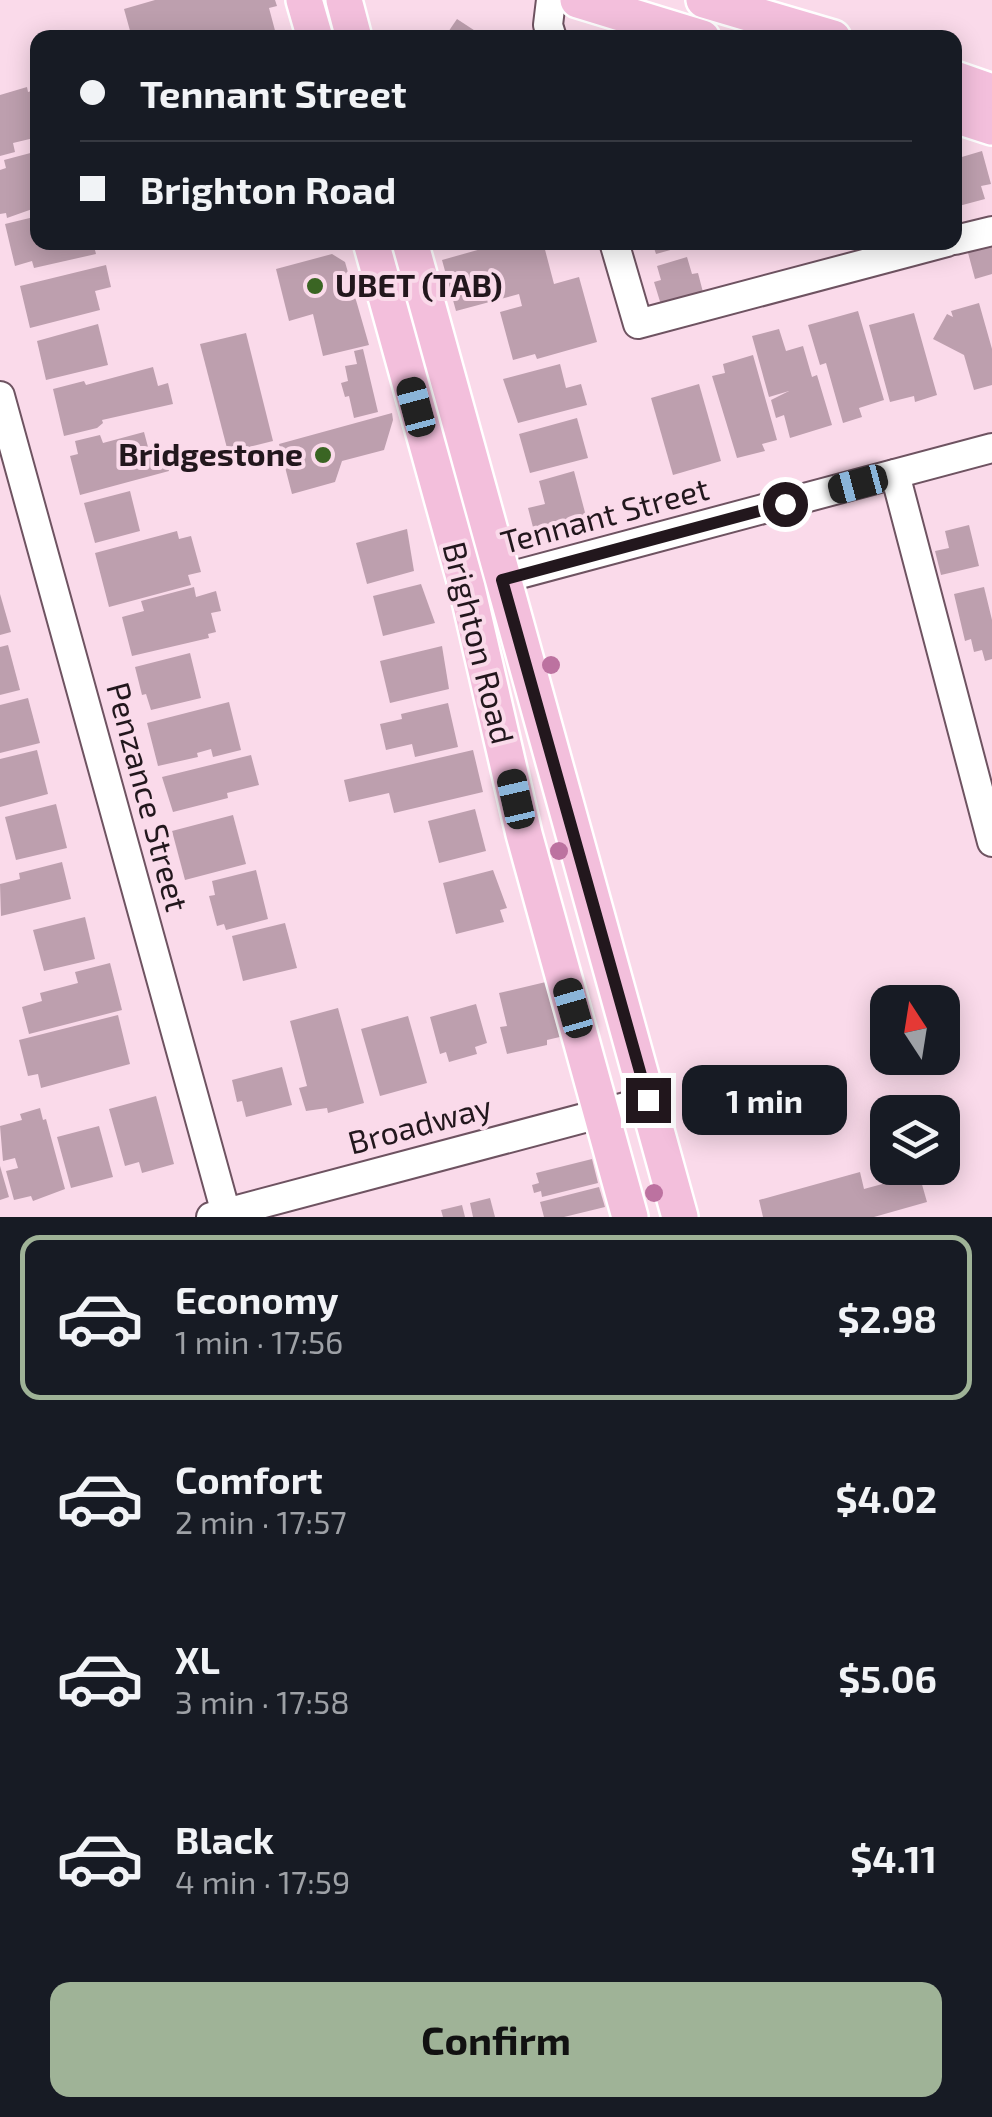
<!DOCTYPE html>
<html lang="en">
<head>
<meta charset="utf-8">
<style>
  :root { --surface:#171b24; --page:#20242c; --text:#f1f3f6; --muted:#9ea1a6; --line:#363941; --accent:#9fb397 }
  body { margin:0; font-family:"Exo 2",sans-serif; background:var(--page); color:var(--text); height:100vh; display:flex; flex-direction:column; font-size:38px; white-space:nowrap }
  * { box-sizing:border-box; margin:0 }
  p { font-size:32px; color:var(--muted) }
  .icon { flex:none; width:55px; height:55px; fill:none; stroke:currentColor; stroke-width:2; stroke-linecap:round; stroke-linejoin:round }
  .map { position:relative; height:1217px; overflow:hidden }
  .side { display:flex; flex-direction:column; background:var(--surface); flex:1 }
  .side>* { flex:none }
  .hud { position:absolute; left:30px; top:30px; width:932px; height:220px; border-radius:20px; box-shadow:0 5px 25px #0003; display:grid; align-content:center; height:220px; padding:0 50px; background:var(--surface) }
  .needle { width:65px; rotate:348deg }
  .controls { position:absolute; left:870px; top:985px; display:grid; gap:20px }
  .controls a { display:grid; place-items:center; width:90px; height:90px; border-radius:20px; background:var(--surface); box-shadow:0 5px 25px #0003; font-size:50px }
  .end { position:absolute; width:45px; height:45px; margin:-22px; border:12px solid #22171d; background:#fff; box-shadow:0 0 0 5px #fff }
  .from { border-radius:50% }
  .bubble { position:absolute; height:70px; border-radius:20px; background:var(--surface); box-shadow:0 5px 25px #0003; font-size:32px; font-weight:700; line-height:70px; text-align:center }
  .car { position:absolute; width:30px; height:60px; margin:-30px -15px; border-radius:12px; box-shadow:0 0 8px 2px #0007; background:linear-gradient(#222 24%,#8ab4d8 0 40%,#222 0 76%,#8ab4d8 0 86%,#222 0) }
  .hud b { display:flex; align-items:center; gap:35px; height:95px; font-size:38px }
  .hud b+b { border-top:2px solid var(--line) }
  .hud i { width:25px; height:25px; background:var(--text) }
  ul { padding:18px 0 0; list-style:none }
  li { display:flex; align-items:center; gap:30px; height:165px; margin:0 20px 15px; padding:0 30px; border:5px solid transparent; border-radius:20px }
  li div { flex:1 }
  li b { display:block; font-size:38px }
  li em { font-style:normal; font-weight:700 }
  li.current { border-color:var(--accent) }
  li>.icon { width:90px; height:90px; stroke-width:1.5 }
  .action { display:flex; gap:20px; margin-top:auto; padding:20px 50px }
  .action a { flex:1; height:115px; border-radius:20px; background:var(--accent); color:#111; font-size:40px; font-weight:700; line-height:115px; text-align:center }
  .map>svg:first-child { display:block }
</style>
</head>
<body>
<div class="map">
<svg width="992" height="1217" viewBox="0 0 992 1217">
  <rect width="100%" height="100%" fill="#fadaea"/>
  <g fill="#bd9fae">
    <polygon points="155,0 275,0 277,6 269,8 277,38 132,38 124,9"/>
    <polygon points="457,19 486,38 444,38"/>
    <polygon points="27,87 28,92 38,89 38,137 13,143 15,152 0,156 0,95"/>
    <polygon points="38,151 38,207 7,218 6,213 0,214 0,170 6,168 4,160"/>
    <polygon points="982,151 991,184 981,186 985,199 955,207 955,159"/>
    <polygon points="38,216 38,242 93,242 96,254 34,268 32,261 15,266 5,224"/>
    <polygon points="506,242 543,242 554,284 579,277 597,342 537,359 535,354 513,360 500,312 522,306 519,294 456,311 442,260"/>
    <polygon points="652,242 692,242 692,244 656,254"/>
    <polygon points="992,243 992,274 975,279 967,249"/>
    <polygon points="332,254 345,262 369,345 323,356 313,314 289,321 276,269"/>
    <polygon points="687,257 692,274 698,273 704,296 662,308 654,282 661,280 657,266"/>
    <polygon points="106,265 111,287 95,291 100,310 30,328 20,286"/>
    <polygon points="979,303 992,349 992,385 974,390 964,355 933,339 947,314 953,317 951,311"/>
    <polygon points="858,311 884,400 859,408 862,417 843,423 826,363 820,365 808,325"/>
    <polygon points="914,313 937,395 915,402 914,396 890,402 869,325"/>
    <polygon points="98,324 108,365 46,380 37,341"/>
    <polygon points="779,329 786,351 803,346 812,377 817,375 832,425 790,438 784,415 776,418 771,400 789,391 769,397 752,336"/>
    <polygon points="246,333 273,441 228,452 200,344"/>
    <polygon points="363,349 378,412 354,418 349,396 345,397 341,383 348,381 345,366 357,364 354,351"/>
    <polygon points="753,355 777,440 762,444 765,451 737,458 712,376 725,373 723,364"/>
    <polygon points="560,364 566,388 581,384 587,405 518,423 503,379"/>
    <polygon points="153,367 158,386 168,383 173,404 102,420 103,423 97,428 64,436 53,389 84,381 86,385"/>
    <polygon points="699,384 721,461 673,475 651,398"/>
    <polygon points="392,413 393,420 384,450 342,461 335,482 292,494 279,444"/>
    <polygon points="577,418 588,458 530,473 519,434"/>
    <polygon points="144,432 148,447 161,443 169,471 80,495 70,456 78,454 75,441 100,435 103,443"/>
    <polygon points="574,471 587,520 534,531 528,508 545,504 539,481"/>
    <polygon points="130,491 140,531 95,543 84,503"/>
    <polygon points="969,525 979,566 941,575 935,551 949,548 945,531"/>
    <polygon points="407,529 414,571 367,584 356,543"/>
    <polygon points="177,531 179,539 191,536 201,572 188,575 191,585 109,607 95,553"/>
    <polygon points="421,584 435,623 383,636 373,596"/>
    <polygon points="194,587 196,597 216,591 221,611 211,613 216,632 208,634 209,638 132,656 122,617 144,611 141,601"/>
    <polygon points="984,587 992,620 992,659 985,661 982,650 974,652 971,639 965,641 954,594"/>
    <polygon points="0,594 11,632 0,635"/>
    <polygon points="8,645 20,690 0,695 0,647"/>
    <polygon points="442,646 449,689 390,703 380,661"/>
    <polygon points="190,653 201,698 151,710 146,694 142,695 135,667"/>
    <polygon points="28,698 40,743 0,753 0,705"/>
    <polygon points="229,702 241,750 213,757 211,749 197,753 198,757 158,766 147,723"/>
    <polygon points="448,703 458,747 415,757 412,744 386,750 380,724 402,719 401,714"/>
    <polygon points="37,750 48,794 0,807 0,759"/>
    <polygon points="473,750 483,792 394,813 389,793 349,802 344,780"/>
    <polygon points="251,755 259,785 227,793 228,798 173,812 162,777"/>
    <polygon points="56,804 67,848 16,860 5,817"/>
    <polygon points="475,809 486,851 439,863 428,821"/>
    <polygon points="233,815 246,864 185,880 172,831"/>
    <polygon points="62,862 71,899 1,916 0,884 20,879 19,873"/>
    <polygon points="256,870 268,919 226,930 224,924 217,926 209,896 215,895 212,881"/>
    <polygon points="493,870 507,908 500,910 504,922 456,934 443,883"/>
    <polygon points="85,917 95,959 44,971 33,930"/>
    <polygon points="285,923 297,968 243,981 232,936"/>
    <polygon points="110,963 122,1010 29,1034 22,1007 42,1001 40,993 78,983 75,972"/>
    <polygon points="550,981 564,1036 547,1040 547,1045 507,1054 500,1027 507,1026 499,993"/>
    <polygon points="476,1004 487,1043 475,1047 477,1054 449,1062 446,1052 440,1054 430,1017"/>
    <polygon points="338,1008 364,1103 328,1113 327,1108 306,1111 299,1088 307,1086 290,1021"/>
    <polygon points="118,1015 130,1064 41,1088 38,1074 28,1076 19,1040"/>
    <polygon points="408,1016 427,1083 380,1096 361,1029"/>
    <polygon points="282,1067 292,1105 246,1117 242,1101 237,1102 232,1080"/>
    <polygon points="156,1096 174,1164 142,1173 139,1162 125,1166 109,1109"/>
    <polygon points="40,1108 43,1120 46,1119 65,1189 33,1201 31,1196 14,1200 6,1171 18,1168 15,1158 3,1161 0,1126 22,1120 20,1114"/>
    <polygon points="99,1126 113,1177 71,1188 57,1137"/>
    <polygon points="592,1159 598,1183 542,1197 541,1191 534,1193 532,1185 539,1183 536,1173"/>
    <polygon points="0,1166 9,1197 0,1200"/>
    <polygon points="860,1172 864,1189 919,1174 927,1202 874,1217 763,1217 759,1200"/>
    <polygon points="599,1187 605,1207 564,1217 544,1217 540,1202"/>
    <polygon points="490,1198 495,1217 473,1217 470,1203"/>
    <polygon points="462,1205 465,1217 443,1217 441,1210"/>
  </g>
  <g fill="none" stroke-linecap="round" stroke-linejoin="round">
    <g stroke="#6e5361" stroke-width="32">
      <g id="minor">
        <polyline points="551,0 548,25 552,38"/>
        <polyline points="955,240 992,231"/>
        <polyline points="614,242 638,324 947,242"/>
        <polyline points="0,396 227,1217"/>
        <polyline points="895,474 992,842"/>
        <polyline points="467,588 992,448"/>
        <polyline points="211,1217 648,1101"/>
      </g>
    </g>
    <g stroke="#fff" stroke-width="40">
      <g id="major">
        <polyline points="304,0 315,38"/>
        <polyline points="344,0 354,38"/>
        <polyline points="578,0 702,38"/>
        <polyline points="704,0 833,38"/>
        <polyline points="955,79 992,92"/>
        <polyline points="955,115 992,127"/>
        <polyline points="371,242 467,588 524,834 630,1217"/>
        <polyline points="410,242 680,1217"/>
      </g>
    </g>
    <use href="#minor" stroke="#fff" stroke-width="28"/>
    <use href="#major" stroke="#f3bfdc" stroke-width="35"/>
  </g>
  <g fill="#bc72a0">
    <circle cx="551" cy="665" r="9"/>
    <circle cx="559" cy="851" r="9"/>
    <circle cx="654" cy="1193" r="9"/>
  </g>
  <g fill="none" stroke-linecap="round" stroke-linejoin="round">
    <polyline stroke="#22171d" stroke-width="12" points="648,1100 502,580 785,504"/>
  </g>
  <g fill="#3a6523" stroke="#fadaea" stroke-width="4">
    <circle cx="315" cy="286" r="10"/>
    <circle cx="323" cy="455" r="10"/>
  </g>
  <g text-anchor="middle" stroke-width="8" stroke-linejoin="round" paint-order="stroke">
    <g font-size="32" font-weight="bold" fill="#22171d" stroke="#fadaea" text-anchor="start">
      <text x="335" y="297">UBET (TAB)</text>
      <text x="303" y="466" text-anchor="end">Bridgestone</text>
    </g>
    <g font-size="32" fill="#22171d" stroke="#fadaea">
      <text transform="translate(605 516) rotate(-15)" y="11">Tennant Street</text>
      <text transform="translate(478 643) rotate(76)" y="11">Brighton Road</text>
      <text transform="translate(147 797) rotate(75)" y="11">Penzance Street</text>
      <text transform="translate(420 1125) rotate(-15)" y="11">Broadway</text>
    </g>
  </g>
</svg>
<div class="controls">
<a><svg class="needle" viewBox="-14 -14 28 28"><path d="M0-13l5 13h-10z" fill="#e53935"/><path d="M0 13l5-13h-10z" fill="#9ea1a6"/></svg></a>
<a><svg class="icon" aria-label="layers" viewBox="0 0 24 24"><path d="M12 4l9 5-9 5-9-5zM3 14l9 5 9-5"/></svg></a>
</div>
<i class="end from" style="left:785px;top:504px"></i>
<i class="end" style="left:648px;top:1100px"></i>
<div class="bubble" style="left:682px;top:1065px;width:165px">1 min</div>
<i class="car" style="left:416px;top:407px;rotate:345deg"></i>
<i class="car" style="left:858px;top:484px;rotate:255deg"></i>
<i class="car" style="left:516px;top:799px;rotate:347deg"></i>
<i class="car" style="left:573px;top:1008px;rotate:344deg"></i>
<div class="hud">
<b><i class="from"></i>Tennant Street</b>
<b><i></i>Brighton Road</b>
</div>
</div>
<section class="side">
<ul>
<li class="current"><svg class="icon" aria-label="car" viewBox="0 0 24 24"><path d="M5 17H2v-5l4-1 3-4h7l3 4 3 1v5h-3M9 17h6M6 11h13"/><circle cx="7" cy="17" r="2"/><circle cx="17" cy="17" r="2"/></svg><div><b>Economy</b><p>1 min · 17:56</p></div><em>$2.98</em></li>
<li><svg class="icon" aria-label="car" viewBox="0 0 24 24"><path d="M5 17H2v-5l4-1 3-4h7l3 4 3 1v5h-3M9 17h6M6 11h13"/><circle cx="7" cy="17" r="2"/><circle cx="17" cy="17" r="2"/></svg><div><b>Comfort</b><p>2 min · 17:57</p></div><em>$4.02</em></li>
<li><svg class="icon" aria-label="car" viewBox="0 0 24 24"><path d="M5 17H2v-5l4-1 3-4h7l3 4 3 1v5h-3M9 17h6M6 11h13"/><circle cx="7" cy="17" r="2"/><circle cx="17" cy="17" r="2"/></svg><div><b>XL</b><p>3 min · 17:58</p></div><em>$5.06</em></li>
<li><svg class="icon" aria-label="car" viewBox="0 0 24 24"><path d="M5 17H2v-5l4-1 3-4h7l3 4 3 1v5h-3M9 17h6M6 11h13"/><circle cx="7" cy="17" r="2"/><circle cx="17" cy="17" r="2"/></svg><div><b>Black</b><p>4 min · 17:59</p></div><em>$4.11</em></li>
</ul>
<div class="action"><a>Confirm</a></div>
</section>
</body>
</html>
